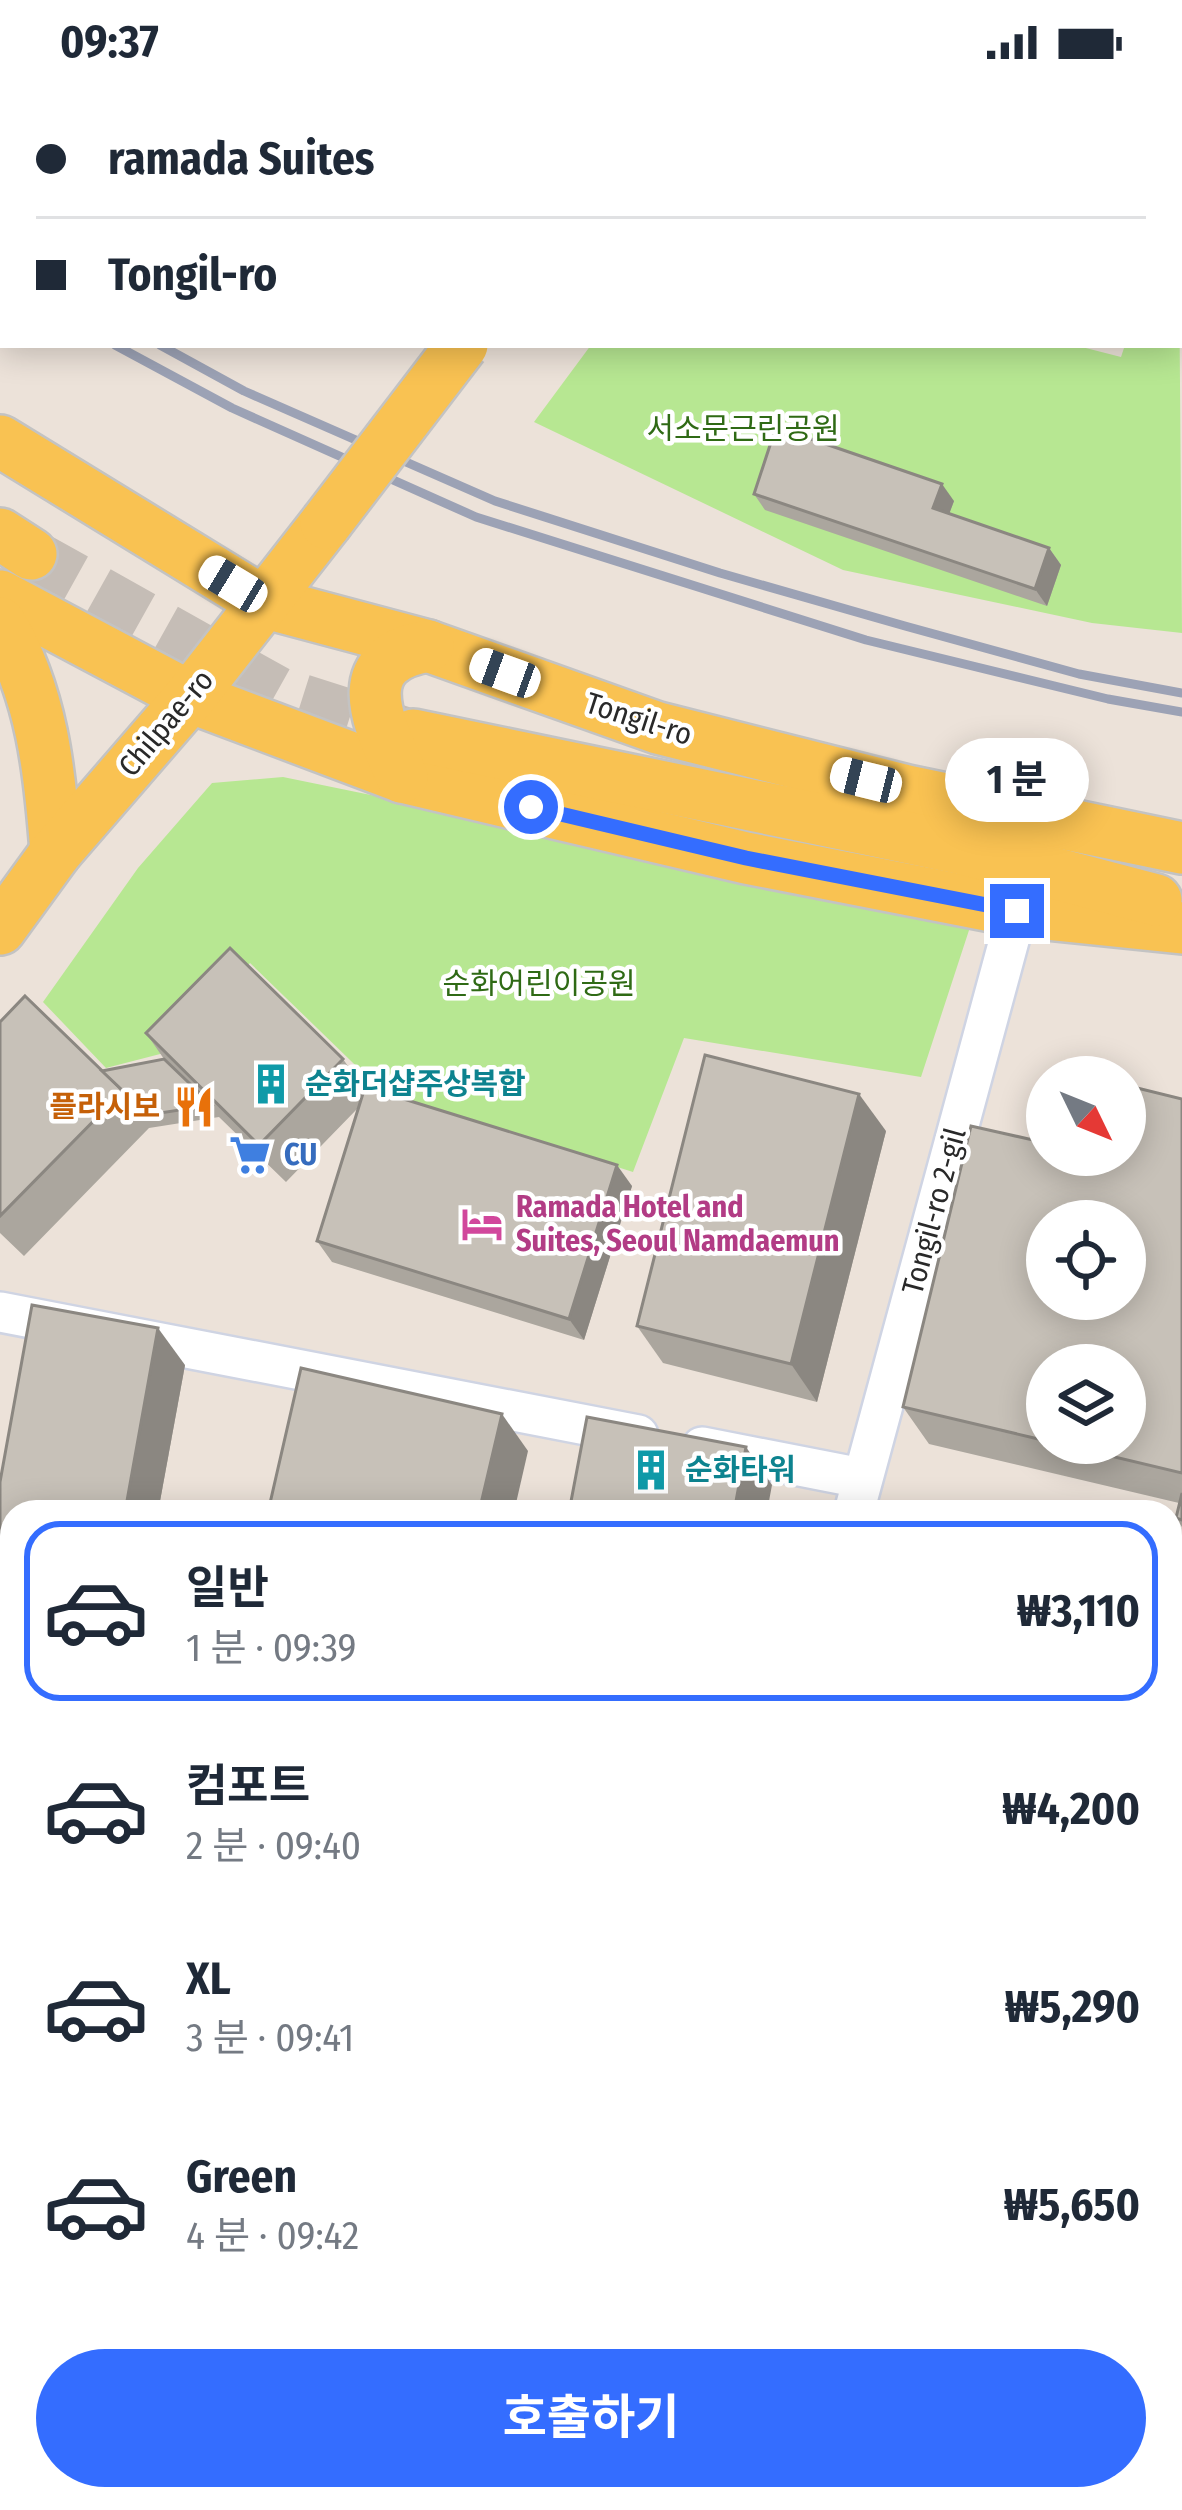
<!DOCTYPE html>
<html lang="ko">
<head>
<meta charset="utf-8">
<style>
  :root { --surface:#fff; --page:#f6f6f7; --text:#1f2937; --muted:#747a83; --line:#e0e1e3; --accent:#346dff }
  body { margin:0; font-family:"Fira Sans Condensed","Noto Sans KR",sans-serif; background:var(--page); color:var(--text); height:100vh; display:flex; flex-direction:column; font-size:45px; white-space:nowrap }
  * { box-sizing:border-box; margin:0 }
  p { font-size:39px; color:var(--muted) }
  .icon { flex:none; width:66px; height:66px; fill:none; stroke:currentColor; stroke-width:2; stroke-linecap:round; stroke-linejoin:round }
  .map { position:relative; flex:1; overflow:hidden }
  .details { position:absolute; left:0px; top:1416px; width:1182px; height:1011px; display:flex; flex-direction:column; background:var(--surface); border-radius:36px 36px 0 0; box-shadow:0 6px 30px #0003 }
  .details>* { flex:none }
  .top-card { position:absolute; left:0px; top:0px; width:1182px; height:264px; box-shadow:0 6px 30px #0003; display:grid; align-content:center; height:264px; padding:0 36px; background:var(--surface) }
  .needle { width:78px; rotate:133deg }
  .controls { position:absolute; left:1026px; top:972px; display:grid; gap:24px }
  .controls a { display:grid; place-items:center; width:120px; height:120px; border-radius:50%; background:var(--surface); box-shadow:0 6px 30px #0003; font-size:60px }
  .end { position:absolute; width:54px; height:54px; margin:-27px; border:15px solid #346dff; background:#fff; box-shadow:0 0 0 6px #fff }
  .from { border-radius:50% }
  .bubble { position:absolute; height:84px; border-radius:42px; background:var(--surface); box-shadow:0 6px 30px #0003; font-size:39px; font-weight:700; line-height:84px; text-align:center }
  .car { position:absolute; width:36px; height:72px; margin:-36px -18px; border-radius:15px; box-shadow:0 0 9px 3px #0007; background:linear-gradient(#fff 24%,#345 0 40%,#fff 0 76%,#345 0 86%,#fff 0) }
  .top-card b { display:flex; align-items:center; gap:42px; height:114px; font-size:45px }
  .top-card b+b { border-top:3px solid var(--line) }
  .top-card i { width:30px; height:30px; background:var(--text) }
  ul { padding:21px 0 0; list-style:none }
  li { display:flex; align-items:center; gap:36px; height:180px; margin:0 24px 18px; padding:0 12px; border:6px solid transparent; border-radius:36px }
  li div { flex:1 }
  li b { display:block; font-size:45px }
  li em { font-style:normal; font-weight:700 }
  li.on { border-color:var(--accent) }
  li>.icon { width:108px; height:108px; stroke-width:1.5 }
  .cta { display:flex; gap:24px; margin-top:auto; padding:24px 36px }
  .cta a { flex:1; height:138px; border-radius:72px; background:var(--accent); color:#fff; font-size:48px; font-weight:700; line-height:138px; text-align:center }
  .status { display:flex; justify-content:space-between; align-items:center; height:84px; padding:0 60px; background:var(--surface); direction:ltr }
  .status svg { height:33px; fill:currentColor }
  .map>svg:first-child { display:block }
</style>
</head>
<body>
<div class="status"><b>09:37</b><svg viewBox="0 0 49 12"><path d="M0 12V9h3v3zM5 12V6h3v6zM10 12V3h3v9zM15 12V0h3v12zM26 1h20v11H26zM47 4h2v5h-2z"/></svg></div>
<div class="map">
<svg width="1182" height="2426" viewBox="0 0 1182 2426">
  <rect width="100%" height="100%" fill="#ece2d9"/>
  <g fill="#b7e792">
    <polygon points="777,0 1182,0 1182,164 1179,3 775,3"/>
    <polygon points="1179,175 1182,549 1092,539 843,486 534,338 591,261 1074,261 1121,273 1125,261 1179,261"/>
    <polygon points="283,693 973,834 921,993 684,954 633,1088 384,1009 250,879 164,969 106,984 43,918 138,784 212,699"/>
  </g>
  <g fill="none" stroke-linecap="round" stroke-linejoin="round">
    <polyline stroke="#c5bdb6" stroke-width="51" stroke-dasharray="51 26" stroke-linecap="butt" points="31,470 278,608 413,651"/>
    <g stroke="#cfd4e3" stroke-width="44">
      <g id="minor">
        <polyline points="0,1228 638,1351"/>
        <polyline points="702,1363 861,1394"/>
        <polyline points="854,1428 1017,827"/>
        <polyline points="0,1579 12,1581"/>
        <polyline points="1170,1795 1182,1797"/>
        <polyline points="0,2169 12,2166"/>
        <polyline points="83,2415 86,2426"/>
        <polyline points="1126,2415 1147,2426"/>
        <polyline points="683,2426 690,2415"/>
        <polyline points="939,2426 939,2415"/>
      </g>
    </g>
    <g stroke="#c3c3c3" stroke-width="56">
      <g id="major">
        <polyline points="660,3 662,0"/>
        <polyline points="0,357 263,518 428,562 658,644 907,707 1182,764"/>
        <polyline points="0,450 31,470"/>
        <polyline points="0,512 190,613 402,693 746,774 1017,827 1182,844"/>
        <path d="M0,539C42,609 50,688 56,768"/>
        <polyline points="413,651 963,765 1156,816"/>
        <path d="M402,693C380,641 344,576 428,562"/>
        <polyline points="0,845 56,768 190,613 326,439"/>
      </g>
    </g>
    <use href="#minor" stroke="#fff" stroke-width="39"/>
    <use href="#major" stroke="#f9c252" stroke-width="51"/>
    <g stroke="#9ca2b5" stroke-width="9">
      <polyline points="0,129 3,132"/>
      <polyline points="0,178 3,181"/>
      <polyline points="115,261 232,324 476,433 866,556 1108,615 1182,628"/>
      <polyline points="160,261 244,307 495,417 720,489 905,542 1079,590 1182,609"/>
    </g>
    <g stroke="#c3c3c3" stroke-width="56" stroke-linecap="butt">
      <polyline id="major-bridge" points="326,439 462,261"/>
    </g>
    <use href="#major-bridge" stroke="#f9c252" stroke-width="51"/>
  </g>
  <g fill="#aba69e" fill-rule="evenodd">
    <polygon points="754,410 954,417 949,430 1049,464 1061,481 1047,522 765,426"/>
    <polygon points="0,938 102,987 164,975 146,949 343,975 364,1005 632,1102 584,1256 332,1178 317,1157 358,1024 286,1098 219,1033 149,1044 24,1172 0,1149"/>
    <path d="M1182,1015V1443L1176,1434L1179,1419L929,1360L903,1323L1033,1056ZM1047,1281L1125,1359H1047Z"/>
    <polygon points="886,1047 817,1318 663,1279 637,1242"/>
    <polygon points="185,1281 158,1428 12,1428 12,1495 0,1477 0,1398"/>
    <polygon points="12,1724 12,2086 0,2088 0,1726"/>
    <polygon points="1170,1837 1182,1839 1182,2025 1170,2021"/>
    <polygon points="1170,2177 1182,2183 1182,2362 1170,2356"/>
    <polygon points="161,2415 493,2415 501,2426 168,2426"/>
    <polygon points="514,2415 657,2415 660,2421 657,2426 507,2426"/>
  </g>
  <g fill="#8b8781">
    <polygon points="493,0 524,0 522,3 490,3"/>
    <polygon points="1085,0 1106,0 1105,3 1084,3"/>
    <polygon points="942,400 954,417 945,441 933,424"/>
    <polygon points="1049,464 1061,481 1047,522 1035,505"/>
    <polygon points="859,1010 886,1047 817,1318 791,1280"/>
    <polygon points="617,1081 632,1102 584,1256 569,1235"/>
    <polygon points="158,1244 185,1281 158,1428 125,1428"/>
    <polygon points="502,1330 528,1367 514,1428 479,1428"/>
    <polygon points="746,1363 772,1401 767,1428 734,1428"/>
    <polygon points="478,2415 493,2415 501,2426 470,2426"/>
    <polygon points="648,2415 657,2415 660,2421 657,2426 641,2426"/>
    <polygon points="889,2415 907,2415 908,2426 886,2426"/>
  </g>
  <g fill="#c7c1b8" stroke="#8b8781" stroke-width="3" fill-rule="evenodd">
    <polygon points="445,0 493,0 490,3 443,3"/>
    <polygon points="886,0 1085,0 1084,3 885,3"/>
    <polygon points="776,343 942,400 933,424 1049,464 1035,505 754,410"/>
    <polygon points="230,864 343,975 259,1061 146,949"/>
    <polygon points="25,912 123,1007 0,1132 0,938"/>
    <polygon points="705,971 859,1010 791,1280 637,1242"/>
    <polygon points="164,975 212,1021 141,1032 123,1007 102,987"/>
    <path d="M1125,1001L1182,1015V1389L1056,1359H1125V1281H1047V1357L903,1323L971,1042L1033,1056L1036,1043L1047,1027V1071H1125ZM1047,1137H1125V1215H1047Z"/>
    <polygon points="365,1003 617,1081 569,1235 317,1157"/>
    <polygon points="32,1221 158,1244 125,1428 12,1428 12,1465 0,1463 0,1398"/>
    <polygon points="301,1284 502,1330 479,1428 268,1428"/>
    <polygon points="587,1333 746,1363 734,1428 569,1428"/>
    <polygon points="1182,1409 1182,1436 1176,1434"/>
    <polygon points="12,1724 12,2043 0,2046 0,1726"/>
    <polygon points="1170,1837 1182,1839 1182,2008 1170,2004"/>
    <polygon points="1170,2177 1182,2183 1182,2348 1170,2342"/>
    <polygon points="163,2415 478,2415 470,2426 179,2426"/>
    <polygon points="514,2415 591,2415 608,2426 507,2426"/>
    <polygon points="599,2415 648,2415 641,2426 615,2426"/>
    <polygon points="723,2415 889,2415 886,2426 719,2426"/>
    <polygon points="965,2415 1105,2415 1128,2426 959,2426"/>
  </g>
  <g fill="none" stroke-linecap="round" stroke-linejoin="round">
    <polyline stroke="#346dff" stroke-width="15" points="531,723 746,774 1017,827"/>
  </g>
  <defs>
    <g id="building-bare" transform="scale(3.24)"><path d="M-4-6H4V6H1V3H-1V6H-4ZM-2.5-4.3h1.7v1.8h-1.7ZM.8-4.3h1.7v1.8H.8ZM-2.5-1h1.7V.8h-1.7ZM.8-1h1.7V.8H.8Z" fill="#0f9aa8" stroke="#fff" stroke-width="2.5" paint-order="stroke"/></g>
    <g id="restaurant-bare" transform="scale(3.24)"><path d="M-5-6h1v4h1v-4h1v4h1v-4h1v5L-1.5 .5V6h-2V.5L-5-1ZM5-6V6H3V1.5H1.5Q1.5-4 5-6Z" fill="#e8710a" stroke="#fff" stroke-width="2.5" paint-order="stroke"/></g>
    <g id="supermarket-bare" transform="scale(3.24)"><path d="M-6-5.5h2.5l.6 2H6L4.5 2H-2.5L-4.4-4H-6ZM-1.5 3.2a1.3 1.3 0 1 0 .1 0ZM3 3.2a1.3 1.3 0 1 0 .1 0Z" fill="#3f7fe0" stroke="#fff" stroke-width="2.5" paint-order="stroke"/></g>
    <g id="hotel-bare" transform="scale(3.24)"><path d="M-6-4.5h1.5V1H6V5H4.5V3h-9V5H-6ZM-4 0a1.8 1.8 0 1 1 3.6 0ZM.5 0V-2.5h3Q6-2.5 6 0Z" fill="#d1479c" stroke="#fff" stroke-width="2.5" paint-order="stroke"/></g>
  </defs>
  <g fill-rule="evenodd">
    <use href="#building-bare" x="271" y="1000"/>
    <use href="#restaurant-bare" x="194" y="1023"/>
    <use href="#supermarket-bare" x="250" y="1071"/>
    <use href="#hotel-bare" x="482" y="1140"/>
    <use href="#building-bare" x="651" y="1386"/>
  </g>
  <g text-anchor="middle" stroke-width="9" stroke-linejoin="round" paint-order="stroke">
    <g font-size="30" fill="#2f6a15" stroke="#fff">
      <text x="743" y="355">서소문근린공원</text>
      <text x="539" y="910">순화어린이공원</text>
    </g>
    <g font-size="30" fill="#292929" stroke="#fff">
      <text transform="translate(639 635) rotate(18)" y="10">Tongil-ro</text>
      <text transform="translate(166 639) rotate(-50)" y="10">Chilpae-ro</text>
      <text transform="translate(934 1127) rotate(-75)" y="10">Tongil-ro 2-gil</text>
    </g>
    <g font-size="30" font-weight="bold" fill="#0d838f" stroke="#fff" text-anchor="start">
      <text x="305" y="1010">순화더샵주상복합</text>
      <text x="685" y="1396">순화타워</text>
    </g>
    <g font-size="30" font-weight="bold" fill="#c56008" stroke="#fff" text-anchor="end">
      <text x="160" y="1033">플라시보</text>
    </g>
    <g font-size="30" font-weight="bold" fill="#366cbe" stroke="#fff" text-anchor="start">
      <text x="284" y="1081">CU</text>
    </g>
    <g font-size="30" font-weight="bold" fill="#b23c85" stroke="#fff" text-anchor="start">
      <text x="516" y="1133">Ramada Hotel and<tspan x="516" dy="34">Suites, Seoul Namdaemun</tspan></text>
    </g>
  </g>
</svg>
<div class="controls">
<a><svg class="needle" viewBox="-14 -14 28 28"><path d="M0-13l5 13h-10z" fill="#e53935"/><path d="M0 13l5-13h-10z" fill="#747a83"/></svg></a>
<a><svg class="icon" aria-label="locate" viewBox="0 0 24 24"><circle cx="12" cy="12" r="6"/><path d="M12 2v4M12 18v4M2 12h4M18 12h4"/></svg></a>
<a><svg class="icon" aria-label="layers" viewBox="0 0 24 24"><path d="M12 4l9 5-9 5-9-5zM3 14l9 5 9-5"/></svg></a>
</div>
<i class="end from" style="left:531px;top:723px"></i>
<i class="end" style="left:1017px;top:827px"></i>
<div class="bubble" style="left:945px;top:654px;width:144px">1 분</div>
<i class="car" style="left:233px;top:500px;rotate:301deg"></i>
<i class="car" style="left:505px;top:589px;rotate:290deg"></i>
<i class="car" style="left:866px;top:696px;rotate:284deg"></i>
<div class="top-card">
<b><i class="from"></i>ramada Suites</b>
<b><i></i>Tongil-ro</b>
</div>
<section class="details">
<ul>
<li class="on"><svg class="icon" aria-label="car" viewBox="0 0 24 24"><path d="M5 17H2v-5l4-1 3-4h7l3 4 3 1v5h-3M9 17h6M6 11h13"/><circle cx="7" cy="17" r="2"/><circle cx="17" cy="17" r="2"/></svg><div><b>일반</b><p>1 분 · 09:39</p></div><em>₩3,110</em></li>
<li><svg class="icon" aria-label="car" viewBox="0 0 24 24"><path d="M5 17H2v-5l4-1 3-4h7l3 4 3 1v5h-3M9 17h6M6 11h13"/><circle cx="7" cy="17" r="2"/><circle cx="17" cy="17" r="2"/></svg><div><b>컴포트</b><p>2 분 · 09:40</p></div><em>₩4,200</em></li>
<li><svg class="icon" aria-label="car" viewBox="0 0 24 24"><path d="M5 17H2v-5l4-1 3-4h7l3 4 3 1v5h-3M9 17h6M6 11h13"/><circle cx="7" cy="17" r="2"/><circle cx="17" cy="17" r="2"/></svg><div><b>XL</b><p>3 분 · 09:41</p></div><em>₩5,290</em></li>
<li><svg class="icon" aria-label="car" viewBox="0 0 24 24"><path d="M5 17H2v-5l4-1 3-4h7l3 4 3 1v5h-3M9 17h6M6 11h13"/><circle cx="7" cy="17" r="2"/><circle cx="17" cy="17" r="2"/></svg><div><b>Green</b><p>4 분 · 09:42</p></div><em>₩5,650</em></li>
</ul>
<div class="cta"><a>호출하기</a></div>
</section>
</div>
</body>
</html>
